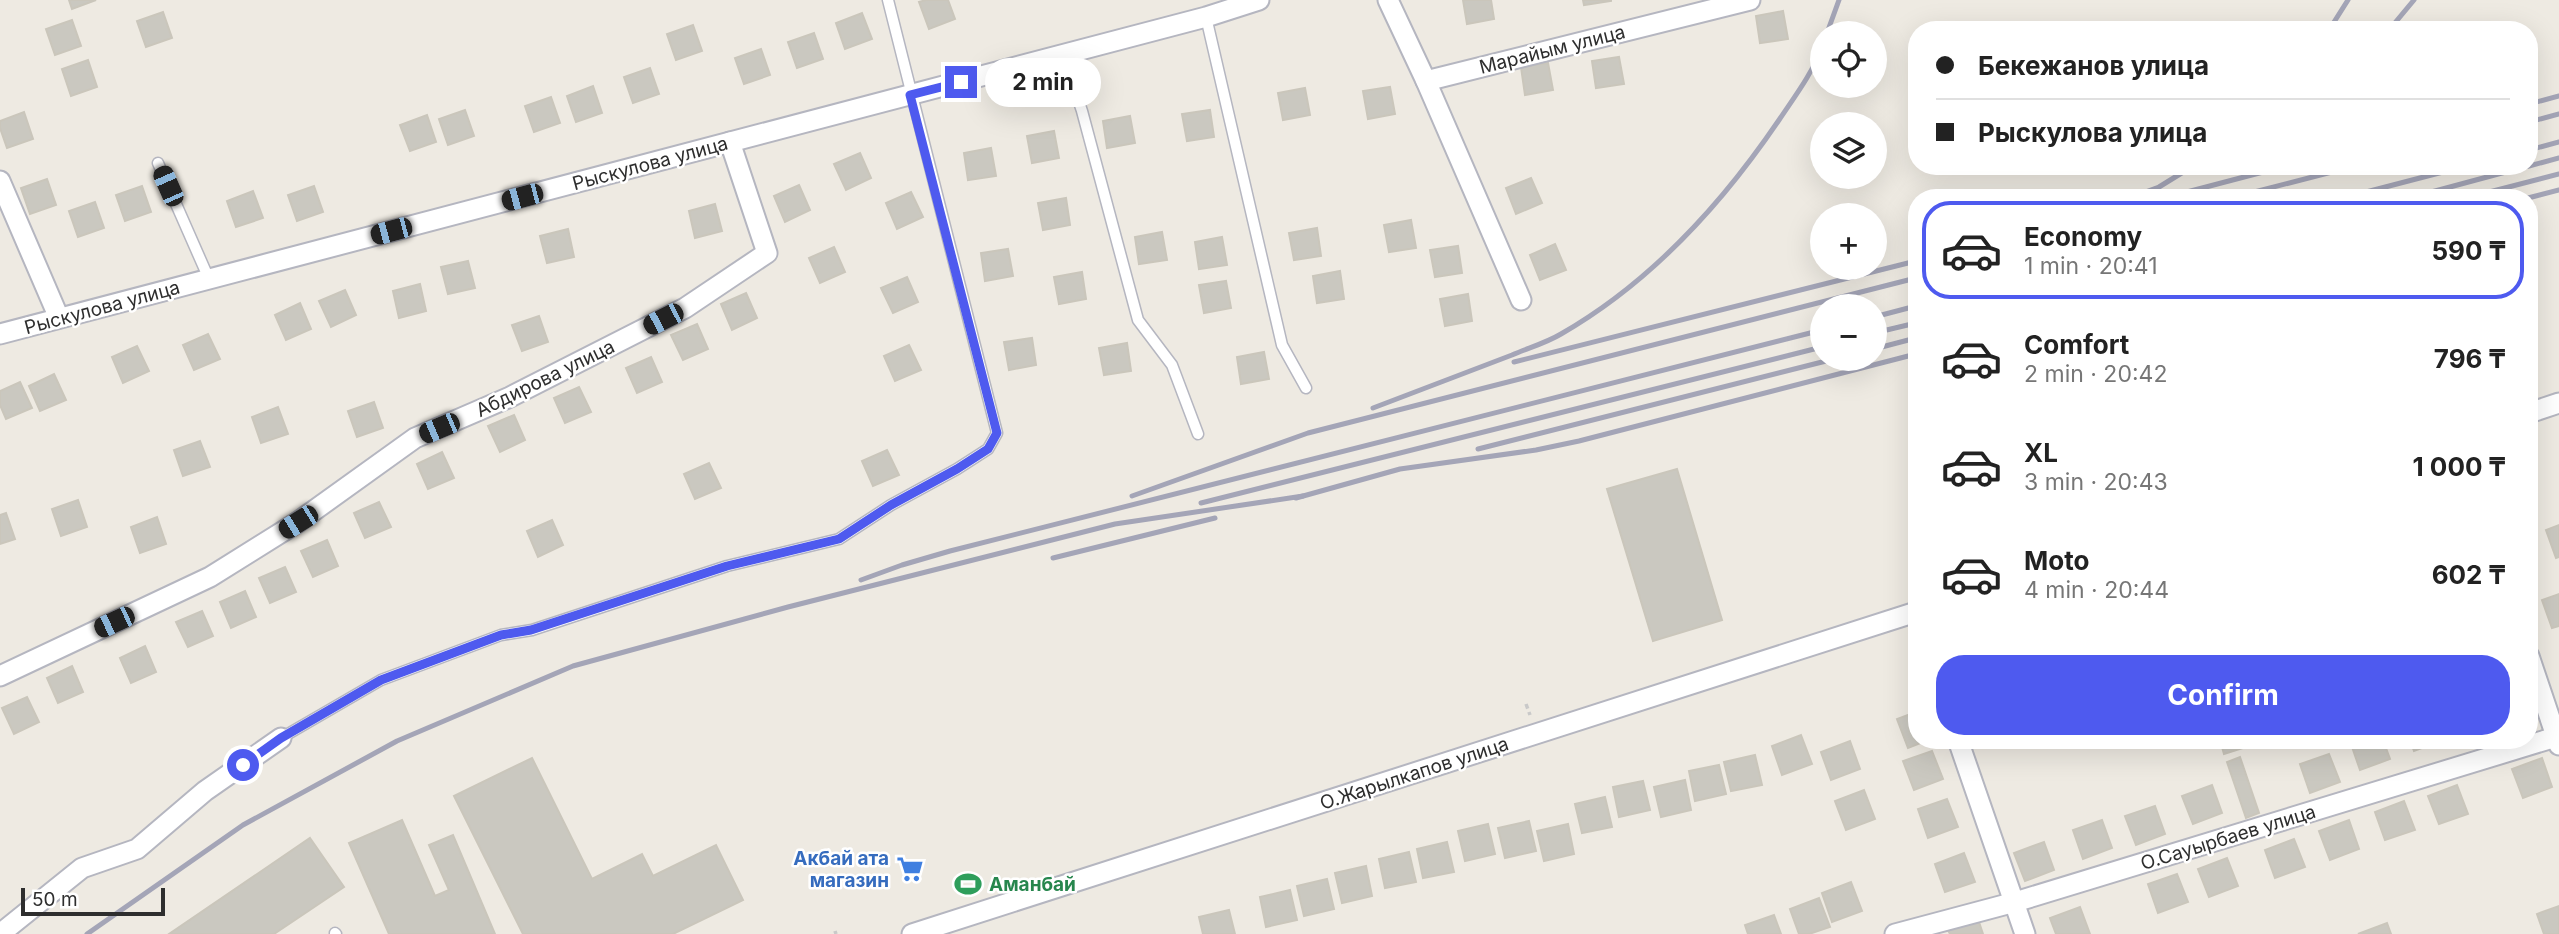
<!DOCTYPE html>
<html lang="en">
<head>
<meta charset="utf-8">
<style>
  :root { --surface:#fff; --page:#f2f2f2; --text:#222; --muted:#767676; --line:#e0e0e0; --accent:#4e5aef }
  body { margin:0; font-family:Inter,sans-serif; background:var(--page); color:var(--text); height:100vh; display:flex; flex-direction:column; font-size:26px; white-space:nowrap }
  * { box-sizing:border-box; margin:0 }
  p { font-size:23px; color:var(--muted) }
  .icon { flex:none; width:38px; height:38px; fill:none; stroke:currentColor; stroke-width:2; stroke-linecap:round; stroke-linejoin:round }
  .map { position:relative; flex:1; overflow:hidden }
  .details { position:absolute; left:1908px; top:189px; width:630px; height:560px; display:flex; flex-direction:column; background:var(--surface); border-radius:28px; box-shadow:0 7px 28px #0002 }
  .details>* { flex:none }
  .hud { position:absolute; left:1908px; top:21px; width:630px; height:154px; border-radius:28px; box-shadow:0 7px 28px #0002; display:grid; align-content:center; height:154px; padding:0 28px; background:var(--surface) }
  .fabs { position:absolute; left:1810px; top:21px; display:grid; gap:14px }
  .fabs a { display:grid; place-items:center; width:77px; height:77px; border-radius:50%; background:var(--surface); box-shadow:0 7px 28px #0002; font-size:35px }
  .scale { position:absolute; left:21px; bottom:18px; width:144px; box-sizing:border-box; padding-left:7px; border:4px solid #2e2e2e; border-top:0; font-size:19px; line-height:24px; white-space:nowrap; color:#2e2e2e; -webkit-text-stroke:5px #fff; paint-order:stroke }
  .end { position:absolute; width:32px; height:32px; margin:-16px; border:9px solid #4e5aef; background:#fff; box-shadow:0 0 0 4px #fff }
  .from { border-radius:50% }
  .bubble { position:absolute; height:49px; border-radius:24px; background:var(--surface); box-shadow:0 7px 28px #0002; font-size:23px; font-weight:700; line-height:49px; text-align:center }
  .car { position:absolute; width:21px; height:42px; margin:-21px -10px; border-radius:9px; box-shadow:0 0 5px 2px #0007; background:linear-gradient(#222 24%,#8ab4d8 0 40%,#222 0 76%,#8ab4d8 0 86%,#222 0) }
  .hud b { display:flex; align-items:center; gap:24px; height:66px; font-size:26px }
  .hud b+b { border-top:2px solid var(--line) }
  .hud i { width:18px; height:18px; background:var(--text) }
  ul { padding:12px 0 0; list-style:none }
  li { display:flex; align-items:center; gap:21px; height:98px; margin:0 14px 10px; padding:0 14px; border:4px solid transparent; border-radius:28px }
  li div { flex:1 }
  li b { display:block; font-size:26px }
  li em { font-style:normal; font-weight:700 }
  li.selected { border-color:var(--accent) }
  li>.icon { width:63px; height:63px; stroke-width:1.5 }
  .primary-button { display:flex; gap:14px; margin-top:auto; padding:14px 28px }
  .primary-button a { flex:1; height:80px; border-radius:28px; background:var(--accent); color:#fff; font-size:28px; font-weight:700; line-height:80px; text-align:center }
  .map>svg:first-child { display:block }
</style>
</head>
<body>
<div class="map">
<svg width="2559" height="934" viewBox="0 0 2559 934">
  <rect width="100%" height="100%" fill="#eeeae2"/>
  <g fill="#cac8c0" stroke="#cac6bb" stroke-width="2">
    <polygon points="69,0 96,0 72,9"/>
    <polygon points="926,0 948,0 955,19 929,29 919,2"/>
    <polygon points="1463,0 1491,0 1494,19 1467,24"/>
    <polygon points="1583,0 1611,0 1611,1 1584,5"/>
    <polygon points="1783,11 1788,39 1760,43 1756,16"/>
    <polygon points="163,12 172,38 146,47 137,21"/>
    <polygon points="862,13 872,39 845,49 836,23"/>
    <polygon points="72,20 81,46 55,55 46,29"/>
    <polygon points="693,25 702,51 676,60 667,34"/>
    <polygon points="814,33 823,59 797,68 788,42"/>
    <polygon points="761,49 770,75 744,84 735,58"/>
    <polygon points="1619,57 1624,84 1596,88 1592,61"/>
    <polygon points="88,60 97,87 71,96 62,69"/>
    <polygon points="1548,63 1553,90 1525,95 1521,67"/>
    <polygon points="650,68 659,94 633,103 624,77"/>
    <polygon points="593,86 602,113 576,122 567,96"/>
    <polygon points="1390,87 1395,114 1368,119 1363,91"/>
    <polygon points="1305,88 1310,115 1283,120 1278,93"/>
    <polygon points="551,97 560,123 534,132 525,106"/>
    <polygon points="465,110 474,136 448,145 439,119"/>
    <polygon points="1210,110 1214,137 1187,141 1182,114"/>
    <polygon points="24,112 33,139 7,148 0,128 0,121"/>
    <polygon points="427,115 436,142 410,151 400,125"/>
    <polygon points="1130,116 1135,143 1107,148 1103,121"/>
    <polygon points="1054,131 1059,158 1032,163 1027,136"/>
    <polygon points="991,148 996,176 968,180 964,153"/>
    <polygon points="860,153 871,178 846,190 834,164"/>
    <polygon points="1531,178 1542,203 1516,214 1506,188"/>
    <polygon points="47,179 56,205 30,214 21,188"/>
    <polygon points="799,185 810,210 785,222 774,196"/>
    <polygon points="142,186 151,212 125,221 116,195"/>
    <polygon points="314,186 323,212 297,221 288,195"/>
    <polygon points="253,191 263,218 236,227 227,201"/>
    <polygon points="911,192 923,217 897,229 886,203"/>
    <polygon points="1066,198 1070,225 1043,230 1038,203"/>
    <polygon points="95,202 104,228 78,237 69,211"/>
    <polygon points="715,204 722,231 695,238 689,211"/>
    <polygon points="1411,220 1416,248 1389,252 1384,225"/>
    <polygon points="1317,228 1321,256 1294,260 1289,233"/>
    <polygon points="568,229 574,257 547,263 540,236"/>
    <polygon points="1162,232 1167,260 1139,264 1135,237"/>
    <polygon points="1222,237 1227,265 1199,269 1195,242"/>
    <polygon points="1555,244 1566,270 1540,280 1530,255"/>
    <polygon points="1458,246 1462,273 1435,277 1430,250"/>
    <polygon points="834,247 845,272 820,283 809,258"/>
    <polygon points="1008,249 1013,276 985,281 981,253"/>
    <polygon points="468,261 475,288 448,294 441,267"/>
    <polygon points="1340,271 1344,299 1317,303 1313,276"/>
    <polygon points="1082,272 1086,299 1059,304 1054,277"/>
    <polygon points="907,277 918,302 893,313 881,288"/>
    <polygon points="1226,281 1231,308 1204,313 1199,285"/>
    <polygon points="420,284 426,311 399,318 393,291"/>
    <polygon points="345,290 356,315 331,327 319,301"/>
    <polygon points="746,293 757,318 732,330 721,304"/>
    <polygon points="1468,294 1472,321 1445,326 1440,299"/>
    <polygon points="300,303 311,329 286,340 275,315"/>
    <polygon points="539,316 548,342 522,351 512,325"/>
    <polygon points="697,324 708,349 683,360 671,335"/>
    <polygon points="208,334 220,359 194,370 183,345"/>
    <polygon points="1032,338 1036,365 1009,370 1004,342"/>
    <polygon points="1127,343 1131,371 1104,375 1099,348"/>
    <polygon points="909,345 921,370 895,381 884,356"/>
    <polygon points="137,346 149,371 123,383 112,357"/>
    <polygon points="1264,352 1269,379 1241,384 1237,357"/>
    <polygon points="651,357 662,382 637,393 626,368"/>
    <polygon points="54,374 66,400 40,411 29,386"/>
    <polygon points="20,382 32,408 6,419 0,405 0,391"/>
    <polygon points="579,387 591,412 565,423 554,398"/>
    <polygon points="374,402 383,428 357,437 348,411"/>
    <polygon points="278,407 288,434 261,443 252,417"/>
    <polygon points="514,415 525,440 500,452 488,426"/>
    <polygon points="200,441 210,467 183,476 174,450"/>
    <polygon points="887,450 899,475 873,486 862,461"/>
    <polygon points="442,452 454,478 428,489 417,464"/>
    <polygon points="709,463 721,488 695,499 684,474"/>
    <polygon points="1677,469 1722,620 1653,641 1607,489"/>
    <polygon points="78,500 87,527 61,536 52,509"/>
    <polygon points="379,502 391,527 365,538 354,513"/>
    <polygon points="6,513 15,539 0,544 0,515"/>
    <polygon points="157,517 166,544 140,553 131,527"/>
    <polygon points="552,520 563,545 538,557 527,531"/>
    <polygon points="2559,525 2559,557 2556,558 2546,530"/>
    <polygon points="327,540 338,566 313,577 301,551"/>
    <polygon points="285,567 296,592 270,603 259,578"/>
    <polygon points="245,591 256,617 231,628 220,602"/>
    <polygon points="2559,594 2559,626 2552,628 2542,600"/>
    <polygon points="202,611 213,636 188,647 176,622"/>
    <polygon points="145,646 156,672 131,683 120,658"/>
    <polygon points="72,666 83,692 58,703 47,678"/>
    <polygon points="27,697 39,722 14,734 2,708"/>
    <polygon points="1916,712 1916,740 1928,740 1908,748 1897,719"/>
    <polygon points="1801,735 1812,764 1782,775 1772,746"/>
    <polygon points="2220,740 2268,740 2224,754"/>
    <polygon points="2383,740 2390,759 2360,770 2350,741"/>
    <polygon points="2410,740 2443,740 2414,751"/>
    <polygon points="1850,741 1860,769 1831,780 1821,752"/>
    <polygon points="1932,751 1943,779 1914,790 1903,761"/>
    <polygon points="2329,754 2340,782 2310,793 2300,764"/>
    <polygon points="1755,755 1762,785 1731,791 1724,762"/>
    <polygon points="2240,757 2259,813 2246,818 2227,762"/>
    <polygon points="532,758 592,879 642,854 653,876 716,845 743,900 673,934 523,934 454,796"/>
    <polygon points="2542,758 2552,787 2523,798 2512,769"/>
    <polygon points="1719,765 1726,794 1695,801 1689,771"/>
    <polygon points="1685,780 1691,810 1661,817 1654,787"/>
    <polygon points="1643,781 1650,810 1619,817 1613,787"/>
    <polygon points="2212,785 2222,813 2193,824 2182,796"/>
    <polygon points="2457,785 2468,814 2439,824 2428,796"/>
    <polygon points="1864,790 1875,819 1846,830 1835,801"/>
    <polygon points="1605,797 1612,827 1582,833 1575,804"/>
    <polygon points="1947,799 1958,827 1928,838 1918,809"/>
    <polygon points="2404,801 2415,830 2385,840 2375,812"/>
    <polygon points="2155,806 2165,834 2136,845 2125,816"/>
    <polygon points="402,820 435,896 449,890 429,845 453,835 495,934 389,934 349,843"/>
    <polygon points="2102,820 2112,848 2083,859 2073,830"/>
    <polygon points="2349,820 2359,849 2330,860 2319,831"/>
    <polygon points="1529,821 1536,851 1505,858 1498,828"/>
    <polygon points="1488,824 1495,854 1465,861 1458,831"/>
    <polygon points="1568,824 1574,854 1544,861 1537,831"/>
    <polygon points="310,838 344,887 274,934 169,934"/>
    <polygon points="2294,839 2305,867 2275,878 2265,850"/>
    <polygon points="1447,842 1454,872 1423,878 1417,849"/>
    <polygon points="2044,842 2054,870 2025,881 2014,853"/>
    <polygon points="1409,852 1416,882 1385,888 1379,859"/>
    <polygon points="1964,853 1975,882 1945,892 1935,864"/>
    <polygon points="2227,858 2238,886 2209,897 2198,869"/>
    <polygon points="1366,866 1372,896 1342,903 1335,873"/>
    <polygon points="2177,874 2188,902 2158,913 2148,884"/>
    <polygon points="1327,879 1334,909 1304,916 1297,886"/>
    <polygon points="1851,882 1862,911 1832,922 1822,893"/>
    <polygon points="1290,890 1297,920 1266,927 1260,897"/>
    <polygon points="1819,898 1830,927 1809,934 1799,934 1790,909"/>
    <polygon points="2559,906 2559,934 2544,934 2537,914"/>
    <polygon points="2080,907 2090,934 2056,934 2050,918"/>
    <polygon points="1229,910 1235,934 1203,934 1199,917"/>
    <polygon points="1774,915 1781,934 1748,934 1745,925"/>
    <polygon points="1978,919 1983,934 1950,934 1948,930"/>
    <polygon points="2387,923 2391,934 2358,934"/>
  </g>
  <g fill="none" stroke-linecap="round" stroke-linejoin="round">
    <g stroke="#b5b6c0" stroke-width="13">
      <g id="lane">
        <polyline points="1206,17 1282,345 1306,388"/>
        <polyline points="1063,55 1082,111 1138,320 1172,365 1198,434"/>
        <polyline points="158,163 209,279"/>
        <polyline points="281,738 381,680 501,635 532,630 727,566 839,539 891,505 957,469 988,449 997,433 888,0"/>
        <polyline points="335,933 336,934"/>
      </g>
    </g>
    <g stroke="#b5b6c0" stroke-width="23">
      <g id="street">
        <polyline points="1388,0 1426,81 1521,300"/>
        <polyline points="1426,81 1750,0"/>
        <polyline points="0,181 59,318"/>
        <polyline points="0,334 1206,17 1259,0"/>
        <polyline points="2529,413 2559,403"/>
        <polyline points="2529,656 2559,745"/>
        <polyline points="0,676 210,577 298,522 415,438 510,397 685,308 767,253 730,142"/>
        <polyline points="1958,740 2025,934"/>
        <polyline points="0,934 82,868 137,849 205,791 281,738"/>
        <polyline points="912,934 1916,612"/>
        <polyline points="1895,934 2015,902 2559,736"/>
      </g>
    </g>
    <g stroke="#c9c9c9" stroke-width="3.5" stroke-dasharray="5 3.5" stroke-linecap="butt">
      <polyline points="1526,704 1530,715"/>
      <polyline points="835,931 836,934"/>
    </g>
    <use href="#lane" stroke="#fff" stroke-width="10"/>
    <use href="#street" stroke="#fff" stroke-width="19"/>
    <g stroke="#a4a5b7" stroke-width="5">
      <polyline points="2329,30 2348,0"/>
      <polyline points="2389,30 2414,0"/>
      <polyline points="1827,33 1839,0"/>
      <polyline points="2529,104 2559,96"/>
      <polyline points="2529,122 2559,114"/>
      <polyline points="2529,150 2559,142"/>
      <polyline points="2529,166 2559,158"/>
      <polyline points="2129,198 2159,187 2193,166"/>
      <polyline points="2164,198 2286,166"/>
      <polyline points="2231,198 2355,166"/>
      <polyline points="2343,198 2466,166"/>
      <polyline points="2409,198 2528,166"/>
      <polyline points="2466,198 2559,174"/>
      <polyline points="2528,198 2559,190"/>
      <polyline points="1874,317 1916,306"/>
      <polyline points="1874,333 1916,323"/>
      <polyline points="1874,349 1916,338"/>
      <polyline points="1514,362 1916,261"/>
      <path d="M1373,408C1419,390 1466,373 1512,355C1528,348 1546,343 1561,334C1650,283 1722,204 1779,120C1795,96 1812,74 1822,47"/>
      <polyline points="1478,449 1834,359"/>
      <polyline points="1132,496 1308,433 1916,278"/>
      <polyline points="1296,498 1400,469 1536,450 1579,441 1916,354"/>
      <polyline points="1201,503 1822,347"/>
      <polyline points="1053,558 1215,518"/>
      <polyline points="861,580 902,565 950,551 1822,330"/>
      <polyline points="87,934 243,825 397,741 573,666 788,607 1115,524 1303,496"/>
    </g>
  </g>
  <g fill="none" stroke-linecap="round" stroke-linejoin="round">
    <polyline stroke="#4e5aef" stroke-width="9" points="243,765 281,738 381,680 501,635 531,630 727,566 839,539 891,505 957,469 988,449 997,433 910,95 961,82"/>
  </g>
  <defs>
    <g id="supermarket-bare" transform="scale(2.1)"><path d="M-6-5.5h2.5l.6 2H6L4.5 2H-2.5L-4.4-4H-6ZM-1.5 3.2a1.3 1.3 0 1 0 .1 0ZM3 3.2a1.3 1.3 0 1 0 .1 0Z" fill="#3f7fe0" stroke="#fff" stroke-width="2.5" paint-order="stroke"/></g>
    <g id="stadium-bare" transform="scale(2.1)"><path d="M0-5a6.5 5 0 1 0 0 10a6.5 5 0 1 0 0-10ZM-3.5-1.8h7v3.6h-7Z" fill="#2e9e5b" stroke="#fff" stroke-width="2.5" paint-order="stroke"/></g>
  </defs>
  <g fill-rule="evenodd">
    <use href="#supermarket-bare" x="910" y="869"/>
    <use href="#stadium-bare" x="968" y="884"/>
  </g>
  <g text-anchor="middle" stroke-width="5" stroke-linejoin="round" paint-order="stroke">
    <g font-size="19" fill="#2e2e2e" stroke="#fff">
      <text transform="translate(1552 49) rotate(-14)" y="7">Марайым улица</text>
      <text transform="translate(650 163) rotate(-15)" y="7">Рыскулова улица</text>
      <text transform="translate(102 307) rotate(-15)" y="7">Рыскулова улица</text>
      <text transform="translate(545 378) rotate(-26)" y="7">Абдирова улица</text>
      <text transform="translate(1414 773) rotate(-18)" y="7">О.Жарылкапов улица</text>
      <text transform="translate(2228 837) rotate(-17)" y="7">О.Сауырбаев улица</text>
    </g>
    <g font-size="19" font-weight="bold" fill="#366cbe" stroke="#fff" text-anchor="end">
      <text x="889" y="865">Акбай ата<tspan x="889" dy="22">магазин</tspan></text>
    </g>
    <g font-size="19" font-weight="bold" fill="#27864d" stroke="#fff" text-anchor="start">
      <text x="989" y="891">Аманбай</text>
    </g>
  </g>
</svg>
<div class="fabs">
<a><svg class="icon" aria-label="locate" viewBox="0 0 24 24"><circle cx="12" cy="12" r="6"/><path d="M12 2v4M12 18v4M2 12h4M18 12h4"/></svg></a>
<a><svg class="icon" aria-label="layers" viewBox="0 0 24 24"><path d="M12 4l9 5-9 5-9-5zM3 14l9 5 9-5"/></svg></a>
<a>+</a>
<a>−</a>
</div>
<div class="scale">50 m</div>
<i class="end from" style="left:243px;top:765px"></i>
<i class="end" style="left:961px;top:82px"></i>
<div class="bubble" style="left:985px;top:58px;width:116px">2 min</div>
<i class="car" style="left:168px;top:186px;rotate:336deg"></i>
<i class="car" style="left:522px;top:197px;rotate:255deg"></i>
<i class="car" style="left:391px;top:231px;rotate:255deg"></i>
<i class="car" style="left:663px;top:319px;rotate:243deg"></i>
<i class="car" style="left:439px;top:428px;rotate:247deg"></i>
<i class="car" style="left:298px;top:522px;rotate:238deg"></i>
<i class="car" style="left:114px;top:622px;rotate:245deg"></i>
<div class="hud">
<b><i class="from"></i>Бекежанов улица</b>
<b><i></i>Рыскулова улица</b>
</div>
<section class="details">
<ul>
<li class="selected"><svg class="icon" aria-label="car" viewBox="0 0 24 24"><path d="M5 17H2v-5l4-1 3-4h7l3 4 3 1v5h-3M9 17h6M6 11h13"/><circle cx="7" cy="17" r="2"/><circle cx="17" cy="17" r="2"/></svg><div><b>Economy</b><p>1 min · 20:41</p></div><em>590 ₸</em></li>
<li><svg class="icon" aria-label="car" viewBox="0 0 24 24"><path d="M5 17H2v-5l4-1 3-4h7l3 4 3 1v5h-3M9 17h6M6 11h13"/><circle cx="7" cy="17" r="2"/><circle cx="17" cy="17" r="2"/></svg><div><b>Comfort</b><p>2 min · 20:42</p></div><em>796 ₸</em></li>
<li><svg class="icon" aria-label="car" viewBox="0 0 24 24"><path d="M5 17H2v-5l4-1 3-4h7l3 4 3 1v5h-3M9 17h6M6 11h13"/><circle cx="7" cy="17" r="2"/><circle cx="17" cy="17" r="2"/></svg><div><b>XL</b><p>3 min · 20:43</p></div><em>1 000 ₸</em></li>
<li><svg class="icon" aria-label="car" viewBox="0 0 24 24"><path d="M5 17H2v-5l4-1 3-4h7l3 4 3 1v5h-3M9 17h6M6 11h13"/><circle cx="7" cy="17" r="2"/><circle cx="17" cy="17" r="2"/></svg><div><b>Moto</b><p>4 min · 20:44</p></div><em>602 ₸</em></li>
</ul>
<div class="primary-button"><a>Confirm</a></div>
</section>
</div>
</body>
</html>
